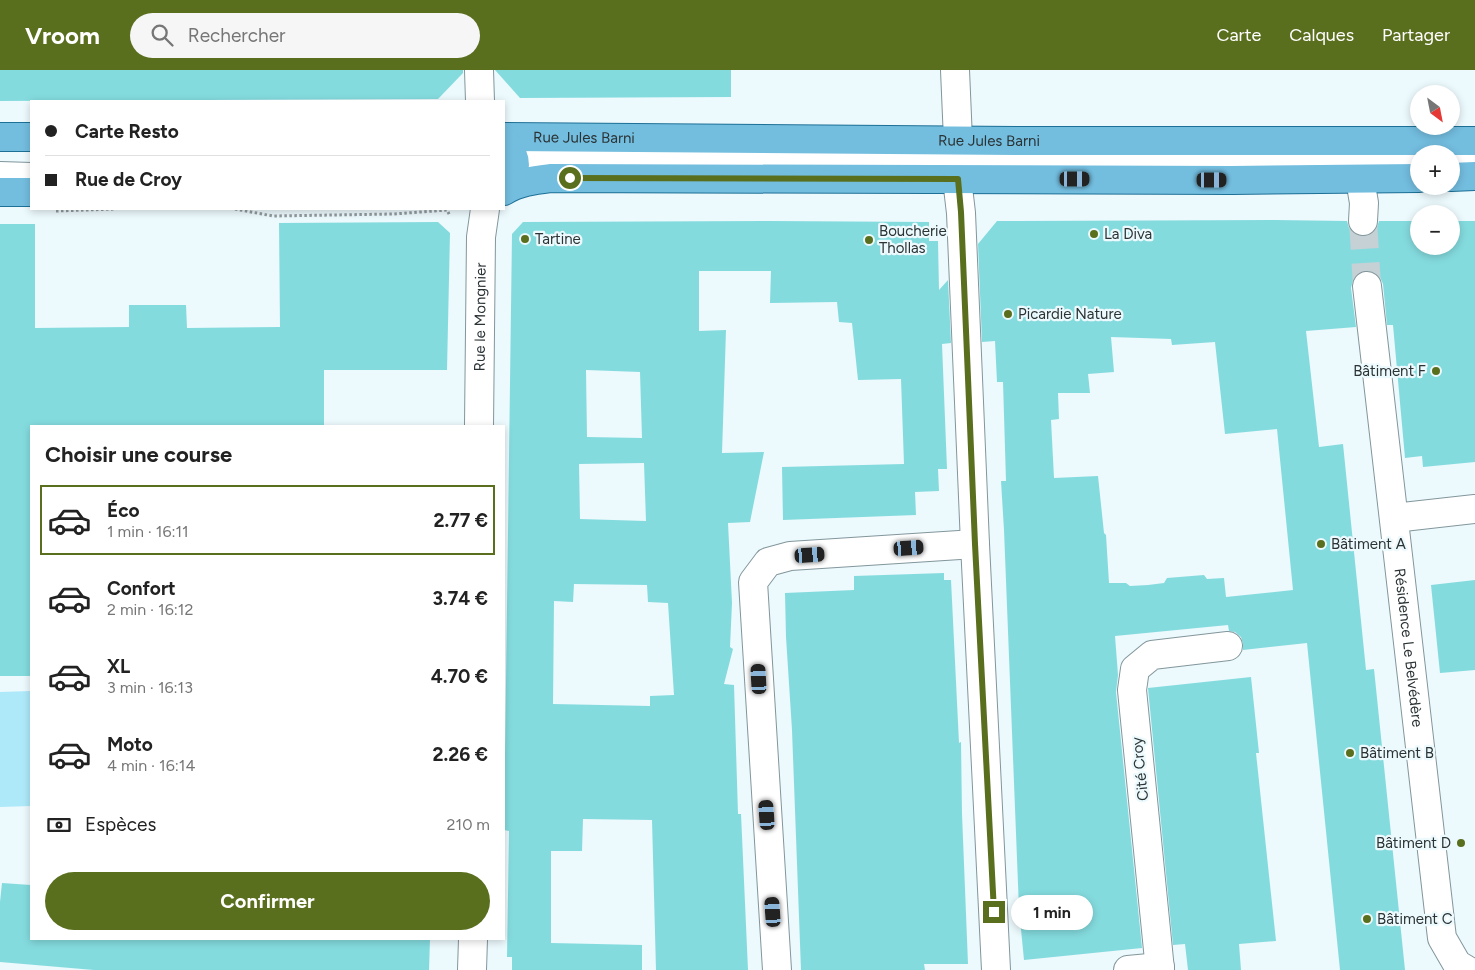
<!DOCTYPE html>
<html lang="fr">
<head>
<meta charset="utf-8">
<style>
  :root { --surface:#fff; --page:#f6f6f6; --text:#222; --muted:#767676; --line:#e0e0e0; --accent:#5a6f1e }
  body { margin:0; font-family:Figtree,sans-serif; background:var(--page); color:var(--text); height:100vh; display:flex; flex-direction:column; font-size:19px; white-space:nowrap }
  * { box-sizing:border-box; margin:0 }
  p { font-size:16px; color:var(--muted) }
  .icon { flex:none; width:28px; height:28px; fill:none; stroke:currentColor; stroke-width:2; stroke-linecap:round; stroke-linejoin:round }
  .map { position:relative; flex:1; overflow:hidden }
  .drawer { position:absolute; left:30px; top:355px; width:475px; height:515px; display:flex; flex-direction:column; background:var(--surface); border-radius:0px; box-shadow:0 2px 8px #0003 }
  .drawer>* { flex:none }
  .top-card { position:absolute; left:30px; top:30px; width:475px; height:110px; border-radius:0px; box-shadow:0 2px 8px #0003; display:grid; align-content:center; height:110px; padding:0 15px; background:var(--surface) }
  .needle { width:32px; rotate:148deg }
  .tools { position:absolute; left:1410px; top:15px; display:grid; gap:10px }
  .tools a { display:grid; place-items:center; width:50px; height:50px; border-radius:50%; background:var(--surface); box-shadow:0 2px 8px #0003; font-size:25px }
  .end { position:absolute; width:22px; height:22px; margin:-11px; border:6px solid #5a6f1e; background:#fff; box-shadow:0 0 0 2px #fff }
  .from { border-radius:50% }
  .bubble { position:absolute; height:35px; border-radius:18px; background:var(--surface); box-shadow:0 2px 8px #0003; font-size:16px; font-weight:700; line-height:35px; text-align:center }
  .car { position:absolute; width:15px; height:30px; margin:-15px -8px; border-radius:6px; box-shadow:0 0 4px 1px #0007; background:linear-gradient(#222 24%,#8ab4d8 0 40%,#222 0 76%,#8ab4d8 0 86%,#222 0) }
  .top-card b { display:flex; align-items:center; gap:18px; height:48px; font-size:19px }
  .top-card b+b { border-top:1px solid var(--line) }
  .top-card i { width:12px; height:12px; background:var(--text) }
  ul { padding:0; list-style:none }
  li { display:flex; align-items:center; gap:15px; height:70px; margin:0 10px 8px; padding:0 5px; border:2px solid transparent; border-radius:0px }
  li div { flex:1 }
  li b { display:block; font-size:19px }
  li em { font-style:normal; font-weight:700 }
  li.on { border-color:var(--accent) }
  li>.icon { width:45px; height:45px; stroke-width:1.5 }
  h2 { padding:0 15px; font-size:22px; line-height:60px }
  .pay { display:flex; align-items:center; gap:12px; height:55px; padding:0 15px; font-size:19px }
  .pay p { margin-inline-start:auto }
  .action { display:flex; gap:10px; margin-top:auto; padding:10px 15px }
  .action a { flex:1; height:58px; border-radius:30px; background:var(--accent); color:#fff; font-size:20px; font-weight:700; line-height:58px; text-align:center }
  header { display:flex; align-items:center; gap:30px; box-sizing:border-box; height:70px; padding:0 25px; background:var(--accent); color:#fff }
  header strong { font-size:24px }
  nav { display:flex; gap:28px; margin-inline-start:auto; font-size:18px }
  .search { width:350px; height:45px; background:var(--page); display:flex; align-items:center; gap:12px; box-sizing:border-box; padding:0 18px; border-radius:28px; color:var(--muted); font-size:19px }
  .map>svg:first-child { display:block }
</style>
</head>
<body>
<header>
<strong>Vroom</strong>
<div class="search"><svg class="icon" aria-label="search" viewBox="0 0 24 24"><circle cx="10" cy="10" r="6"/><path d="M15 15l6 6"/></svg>Rechercher</div>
<nav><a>Carte</a><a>Calques</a><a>Partager</a></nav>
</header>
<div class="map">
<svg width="1475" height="900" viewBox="0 0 1475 900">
  <rect width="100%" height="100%" fill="#ecf9fd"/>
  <polygon fill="#aee9fa" points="31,621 31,736 0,737 0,622"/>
  <g fill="#84dbde" fill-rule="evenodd">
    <polygon points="0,0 463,0 463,3 438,29 0,31"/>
    <polygon points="495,0 731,0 731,27 520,28"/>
    <path d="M1275,150L1347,151L1349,158L1354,164L1363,167L1370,165L1376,160L1379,151H1419V176H1451V151H1475V392L1423,397L1422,386L1405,388L1393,255H1387L1383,214L1380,207L1374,202L1365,201L1357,204L1353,210L1351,218L1356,257L1306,261L1319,377L1343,374L1366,600L1374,599L1405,900H1340L1307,573L1243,580V574L1241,567L1235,562L1229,561L1228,555L1115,566L1118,605L1116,622L1142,878L1024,890L1019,839L1004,460L1001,411H1006L1003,312H997L995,271L982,272L978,174L997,151ZM1111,267L1171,269L1172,275L1215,272L1225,364L1277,359L1293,520L1226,527L1224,508L1207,509L1204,505L1167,508L1164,513L1148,515L1130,516L1126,513H1109L1106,465L1104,463L1098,406L1054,408L1051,350L1059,349L1058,323H1090L1088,304L1114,302Z"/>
    <path d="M771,151L929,152V171H938L939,220L948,210L951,273L942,274L947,399H938L939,421L915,422L916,445L783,450L782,397L904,394L901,309L858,310L852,253L839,252L837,232L770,233L771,201H699V261L726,260L722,383L764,382L750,452L728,453L732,533L730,577L733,579L724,614L734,615L738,744H741L748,900H656L652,750L583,749L582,781H551V873L642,875V900H512V887H507L509,761L504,760L512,164L523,152ZM586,300L640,302L642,368L587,367ZM644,393L646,451L580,449L579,394ZM574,514L647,515L648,532L668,533L674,625L650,626V636L553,634L554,531L573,532Z"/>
    <polygon points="438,152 450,163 447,300 324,300 324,356 31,356 31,606 0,606 0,154 35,154 35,258 129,257 129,235 186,235 187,258 280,257 279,153"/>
    <polygon points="944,503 944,510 951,510 959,673 961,672 962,744 968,894 924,894 925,900 801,900 792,660 786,567 785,523 854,520 854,506"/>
    <polygon points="1475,510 1475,600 1440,603 1431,515"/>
    <polygon points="1251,607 1259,683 1256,683 1276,871 1239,874 1241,900 1188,900 1185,874 1173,875 1148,618"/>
    <polygon points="2,813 31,815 31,869 430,869 429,900 94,900 0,892 0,832"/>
  </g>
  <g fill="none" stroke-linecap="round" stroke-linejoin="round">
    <polyline stroke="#c5d1d5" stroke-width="28" stroke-dasharray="28 14" stroke-linecap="butt" points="1363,151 1367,216"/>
    <g stroke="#82969c" stroke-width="30">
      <g id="minor">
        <polyline points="479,0 480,31"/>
        <polyline points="955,0 958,70"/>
        <polyline points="1451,89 1475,88"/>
        <polyline points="504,90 1229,91 1256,72"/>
        <polyline points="0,106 31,107"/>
        <polyline points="957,109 961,143 975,474 996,900"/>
        <polyline points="1360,109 1364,133 1363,151"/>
        <polyline points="1232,110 1265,90 1419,89"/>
        <path id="s1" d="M1367,216L1442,868L1457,894L1467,900"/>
        <path id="s2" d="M479,356L481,167L485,139"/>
        <polyline points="1394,448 1475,439"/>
        <polyline points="472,900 473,869"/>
        <polyline points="777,900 753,512 768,492 790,486 975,474"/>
        <polyline points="1128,900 1160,897"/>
        <polyline points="1160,900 1132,620 1135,599 1152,585 1228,576"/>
      </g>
    </g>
    <g stroke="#1d7096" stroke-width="30">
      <g id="major">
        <polyline points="0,67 31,67"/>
        <path id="s3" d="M504,67L1016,71H1475"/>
        <path d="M504,71C519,88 518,103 504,120"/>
        <polyline points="1451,107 1475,106"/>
        <path d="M504,121C518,112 535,110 551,108L1232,110L1419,108"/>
        <polyline points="0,122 31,122"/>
      </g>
    </g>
    <g stroke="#909a9d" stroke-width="3" stroke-dasharray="2.5 2.5" stroke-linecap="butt">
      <polyline points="235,139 273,146 394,144 447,140 450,146"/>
      <polyline points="56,141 115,139"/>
    </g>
    <use href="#minor" stroke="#fff" stroke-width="28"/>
    <use href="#major" stroke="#73bddf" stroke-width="28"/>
  </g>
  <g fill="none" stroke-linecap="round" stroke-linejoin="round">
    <polyline stroke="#5a6f1e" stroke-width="6" points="570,108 958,109 961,142 975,474 994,842"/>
  </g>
  <g fill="#5a6f1e" stroke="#ecf9fd" stroke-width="2">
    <circle cx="1094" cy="164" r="5"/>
    <circle cx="525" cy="169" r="5"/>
    <circle cx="869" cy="170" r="5"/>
    <circle cx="1008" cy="244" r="5"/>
    <circle cx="1436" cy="301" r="5"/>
    <circle cx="1321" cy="474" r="5"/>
    <circle cx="1350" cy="683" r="5"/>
    <circle cx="1461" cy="773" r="5"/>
    <circle cx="1367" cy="849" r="5"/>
  </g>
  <g text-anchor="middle" stroke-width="4.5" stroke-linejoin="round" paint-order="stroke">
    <g font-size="15" fill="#2b3335" stroke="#ecf9fd">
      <text dy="5" stroke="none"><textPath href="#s3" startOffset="80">Rue Jules Barni</textPath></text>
      <text dy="5" stroke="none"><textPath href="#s3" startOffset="485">Rue Jules Barni</textPath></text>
      <text dy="5" stroke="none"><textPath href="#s2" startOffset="109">Rue le Mongnier</textPath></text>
      <text dy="5" stroke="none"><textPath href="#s1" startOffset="364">Résidence Le Belvédère</textPath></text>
      <text transform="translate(1140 699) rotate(-96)" y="5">Cité Croy</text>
    </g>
    <g font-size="15" fill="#2b3335" stroke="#ecf9fd" text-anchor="start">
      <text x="879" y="166">Boucherie<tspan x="879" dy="17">Thollas</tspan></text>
      <text x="1104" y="169">La Diva</text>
      <text x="535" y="174">Tartine</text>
      <text x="1018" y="249">Picardie Nature</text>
      <text x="1426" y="306" text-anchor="end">Bâtiment F</text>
      <text x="1331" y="479">Bâtiment A</text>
      <text x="1360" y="688">Bâtiment B</text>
      <text x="1451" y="778" text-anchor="end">Bâtiment D</text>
      <text x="1377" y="854">Bâtiment C</text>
    </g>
  </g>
</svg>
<div class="tools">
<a><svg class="needle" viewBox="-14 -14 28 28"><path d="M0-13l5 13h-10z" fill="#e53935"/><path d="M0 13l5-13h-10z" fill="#767676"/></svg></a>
<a>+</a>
<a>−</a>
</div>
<i class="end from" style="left:570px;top:108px"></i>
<i class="end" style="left:994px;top:842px"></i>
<div class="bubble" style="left:1011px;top:825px;width:82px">1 min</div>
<i class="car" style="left:1075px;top:109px;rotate:90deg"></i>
<i class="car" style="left:1212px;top:110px;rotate:90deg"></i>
<i class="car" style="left:909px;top:478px;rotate:86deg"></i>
<i class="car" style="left:810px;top:485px;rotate:86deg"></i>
<i class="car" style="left:759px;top:609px;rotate:357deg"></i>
<i class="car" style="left:767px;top:745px;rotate:356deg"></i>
<i class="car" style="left:773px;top:842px;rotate:356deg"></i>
<div class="top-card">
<b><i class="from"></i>Carte Resto</b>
<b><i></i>Rue de Croy</b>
</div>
<section class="drawer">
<h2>Choisir une course</h2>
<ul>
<li class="on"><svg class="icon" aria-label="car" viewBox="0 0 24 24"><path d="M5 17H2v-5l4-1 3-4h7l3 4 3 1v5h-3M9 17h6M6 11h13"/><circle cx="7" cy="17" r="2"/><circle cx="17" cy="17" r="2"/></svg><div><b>Éco</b><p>1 min · 16:11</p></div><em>2.77 €</em></li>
<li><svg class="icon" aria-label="car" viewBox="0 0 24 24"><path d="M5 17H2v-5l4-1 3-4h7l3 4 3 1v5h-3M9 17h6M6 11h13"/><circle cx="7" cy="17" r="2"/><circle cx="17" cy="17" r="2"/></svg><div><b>Confort</b><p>2 min · 16:12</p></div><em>3.74 €</em></li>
<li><svg class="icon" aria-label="car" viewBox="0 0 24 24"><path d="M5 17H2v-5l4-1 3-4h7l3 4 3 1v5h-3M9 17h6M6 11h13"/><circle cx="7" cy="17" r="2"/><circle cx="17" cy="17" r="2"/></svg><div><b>XL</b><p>3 min · 16:13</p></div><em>4.70 €</em></li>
<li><svg class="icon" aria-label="car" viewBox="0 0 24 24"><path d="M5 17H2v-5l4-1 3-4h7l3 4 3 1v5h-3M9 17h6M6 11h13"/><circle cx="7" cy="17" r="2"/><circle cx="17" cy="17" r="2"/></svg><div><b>Moto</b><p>4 min · 16:14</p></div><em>2.26 €</em></li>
</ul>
<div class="pay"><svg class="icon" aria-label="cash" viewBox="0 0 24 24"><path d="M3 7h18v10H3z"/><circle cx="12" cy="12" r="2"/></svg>Espèces<p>210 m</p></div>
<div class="action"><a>Confirmer</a></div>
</section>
</div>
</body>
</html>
